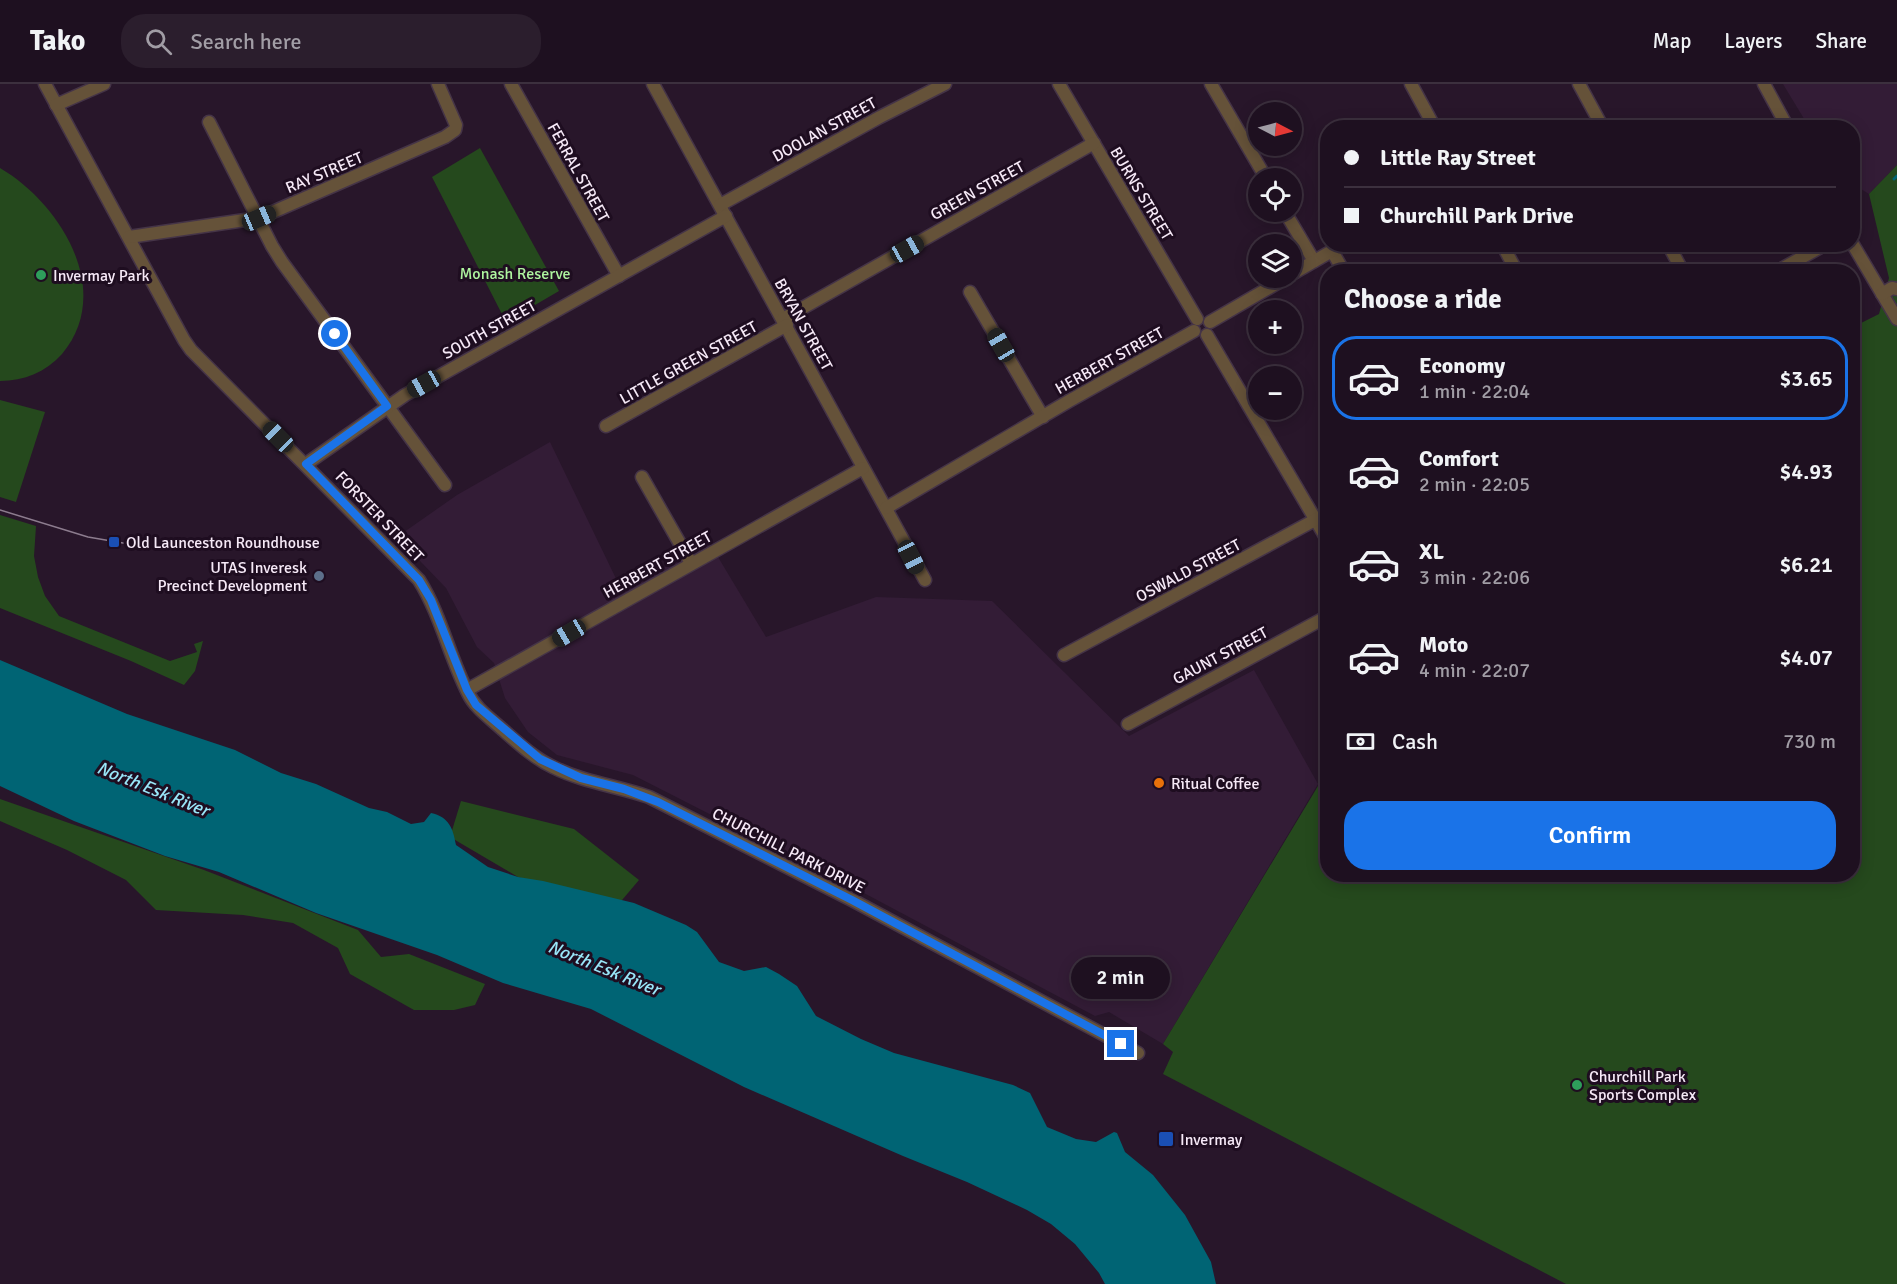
<!DOCTYPE html>
<html lang="en">
<head>
<meta charset="utf-8">
<style>
  :root { --surface:#1e1020; --page:#2b1e2d; --text:#f1f3f6; --muted:#a19da5; --line:#3c303e; --accent:#1a73e8 }
  body { margin:0; font-family:Signika,sans-serif; background:var(--page); color:var(--text); height:100vh; display:flex; flex-direction:column; font-size:22px; white-space:nowrap }
  * { box-sizing:border-box; margin:0 }
  p { font-size:20px; color:var(--muted) }
  .icon { flex:none; width:33px; height:33px; fill:none; stroke:currentColor; stroke-width:2; stroke-linecap:round; stroke-linejoin:round }
  .map { position:relative; flex:1; overflow:hidden }
  .sheet { position:absolute; left:1320px; top:180px; width:540px; height:618px; display:flex; flex-direction:column; background:var(--surface); border-radius:24px; box-shadow:0 3px 15px #0003,0 0 0 2px var(--line) }
  .sheet>* { flex:none }
  .hud { position:absolute; left:1320px; top:36px; width:540px; height:132px; border-radius:24px; box-shadow:0 3px 15px #0003,0 0 0 2px var(--line); display:grid; align-content:center; height:132px; padding:0 24px; background:var(--surface) }
  .needle { width:39px; rotate:96deg }
  .controls { position:absolute; left:1248px; top:18px; display:grid; gap:12px }
  .controls a { display:grid; place-items:center; width:54px; height:54px; border-radius:50%; background:var(--surface); box-shadow:0 3px 15px #0003,0 0 0 2px var(--line); font-size:30px }
  .end { position:absolute; width:27px; height:27px; margin:-14px; border:8px solid #1a73e8; background:#fff; box-shadow:0 0 0 3px #fff }
  .from { border-radius:50% }
  .bubble { position:absolute; height:42px; border-radius:21px; background:var(--surface); box-shadow:0 3px 15px #0003,0 0 0 2px var(--line); font-size:20px; font-weight:600; line-height:42px; text-align:center }
  .car { position:absolute; width:18px; height:36px; margin:-18px -9px; border-radius:8px; box-shadow:0 0 4px 2px #0007; background:linear-gradient(#222 24%,#8ab4d8 0 40%,#222 0 76%,#8ab4d8 0 86%,#222 0) }
  .hud b { display:flex; align-items:center; gap:21px; height:57px; font-size:22px }
  .hud b+b { border-top:2px solid var(--line) }
  .hud i { width:15px; height:15px; background:var(--text) }
  ul { padding:0; list-style:none }
  li { display:flex; align-items:center; gap:18px; height:84px; margin:0 12px 9px; padding:0 12px; border:3px solid transparent; border-radius:24px }
  li div { flex:1 }
  li b { display:block; font-size:22px }
  li em { font-style:normal; font-weight:600 }
  li.on { border-color:var(--accent) }
  li>.icon { width:54px; height:54px; stroke-width:1.5 }
  h2 { padding:0 24px; font-size:27px; line-height:72px }
  .pay { display:flex; align-items:center; gap:15px; height:66px; padding:0 24px; font-size:22px }
  .pay p { margin-inline-start:auto }
  .primary-button { display:flex; gap:12px; margin-top:auto; padding:12px 24px }
  .primary-button a { flex:1; height:69px; border-radius:24px; background:var(--accent); color:#fff; font-size:24px; font-weight:600; line-height:69px; text-align:center }
  header { display:flex; align-items:center; gap:36px; box-sizing:border-box; height:84px; padding:0 30px; background:var(--surface); border-bottom:2px solid var(--line) }
  header strong { font-size:28px }
  nav { display:flex; gap:33px; margin-inline-start:auto; font-size:21px }
  .search { width:420px; height:54px; background:var(--page); display:flex; align-items:center; gap:15px; box-sizing:border-box; padding:0 21px; border-radius:24px; color:var(--muted); font-size:22px }
  .map>svg:first-child { display:block }
</style>
</head>
<body>
<header>
<strong>Tako</strong>
<div class="search"><svg class="icon" aria-label="search" viewBox="0 0 24 24"><circle cx="10" cy="10" r="6"/><path d="M15 15l6 6"/></svg>Search here</div>
<nav><a>Map</a><a>Layers</a><a>Share</a></nav>
</header>
<div class="map">
<svg width="1897" height="1200" viewBox="0 0 1897 1200">
  <rect width="100%" height="100%" fill="#28162a"/>
  <g fill="#331c36">
    <polygon points="1783,0 1897,0 1897,81 1869,110 1853,100 1852,44 1809,43"/>
    <polygon points="550,358 622,507 709,458 766,553 876,513 992,517 1129,652 1254,586 1318,700 1163,960 1109,928 1095,932 847,800 633,691 557,671 528,648 505,614 494,579 477,563 446,504 397,453 457,411"/>
  </g>
  <g fill="#25491d">
    <polygon points="480,64 559,207 506,238 432,93"/>
    <polygon points="1897,81 1897,1200 1566,1200 1163,990 1173,968 1163,960 1327,687 1328,790 1852,790 1853,243 1879,230 1889,194 1869,110"/>
    <path d="M0,84C60,119 115,207 62,270C46,288 24,297 0,297Z"/>
    <polygon points="0,316 45,328 16,418 0,413"/>
    <polygon points="0,431 36,442 34,472 38,493 45,512 59,532 170,577 197,568 194,560 203,557 195,587 184,601 131,577 0,524"/>
    <polygon points="0,715 204,786 358,846 381,873 409,870 485,900 475,921 454,926 414,926 350,890 338,864 293,839 243,831 156,826 126,796 67,766 0,737"/>
    <polygon points="461,717 574,745 639,796 617,822 518,793 450,753"/>
  </g>
  <path fill="#006474" d="M0,576L127,630L235,666L281,689L316,700L369,724L387,728L411,740L424,738L431,729C449,733 453,744 456,761L488,783L518,793L543,797L634,819L686,841L697,848L719,878L744,887L766,883L779,890L797,902L816,932L861,955L894,969L1013,1001L1030,1009L1047,1043L1076,1055L1096,1058L1114,1048L1117,1049L1125,1068L1153,1091L1185,1131L1211,1178L1216,1200H1105L1099,1189L1075,1160L1051,1140L1027,1126L967,1098L903,1072L744,1003L591,925L503,899L437,871L316,829L219,788L165,772L74,737L0,702Z"/>
  <g fill="none" stroke-linecap="round" stroke-linejoin="round">
    <polyline stroke="#006474" stroke-width="3" points="1894,95 1897,92"/>
    <g stroke="#453447" stroke-width="15">
      <g id="street">
        <path d="M45,0L184,256L191,266L419,496C441,531 449,572 468,609C475,624 490,634 502,645C518,659 534,674 553,683C583,698 617,702 649,713L852,816L1138,969"/>
        <polyline points="511,0 619,192"/>
        <polyline points="653,0 925,496"/>
        <polyline points="1059,0 1197,235"/>
        <polyline points="1211,0 1266,94"/>
        <polyline points="1411,0 1435,44"/>
        <polyline points="1579,0 1603,44"/>
        <polyline points="1764,0 1788,44"/>
        <polyline points="56,21 104,0"/>
        <polyline points="209,38 272,162 282,178 445,401"/>
        <polyline points="720,121 880,33 945,0"/>
        <polyline points="1285,128 1314,177"/>
        <polyline points="129,153 259,134 445,53 455,46 456,41 438,0"/>
        <polyline points="1852,159 1897,235"/>
        <polyline points="1502,160 1517,188"/>
        <polyline points="1668,160 1683,188"/>
        <polyline points="1332,167 1344,188"/>
        <polyline points="1776,188 1826,160"/>
        <polyline points="1292,190 1344,160"/>
        <polyline points="970,208 1043,333"/>
        <polyline points="1882,210 1892,204 1897,205"/>
        <polyline points="783,235 1094,59"/>
        <polyline points="1210,238 1286,194"/>
        <polyline points="1207,251 1328,457"/>
        <polyline points="606,342 787,241"/>
        <polyline points="306,380 405,311 726,132"/>
        <polyline points="642,393 691,479"/>
        <polyline points="886,424 1069,317 1194,247"/>
        <polyline points="1064,571 1328,429"/>
        <polyline points="467,606 863,384"/>
        <polyline points="1128,640 1328,532"/>
      </g>
    </g>
    <use href="#street" stroke="#655239" stroke-width="12"/>
    <polyline stroke="#8c7c8e" stroke-width="1.5" points="0,426 88,453 123,459"/>
  </g>
  <g fill="none" stroke-linecap="round" stroke-linejoin="round">
    <polyline stroke="#1a73e8" stroke-width="8" points="335,250 387,322 306,380 419,496 431,516 467,606 476,621 540,675 581,694 624,705 658,718 852,816 1121,960"/>
  </g>
  <g fill="#2e9e5b" stroke="#1e0d20" stroke-width="2">
    <circle cx="41" cy="191" r="6"/>
    <circle cx="1577" cy="1001" r="6"/>
  </g>
  <g fill="#1a4fb4" stroke="#1e0d20" stroke-width="2">
    <rect x="108" y="452" width="12" height="12" rx="3"/>
    <rect x="1158" y="1047" width="16" height="16" rx="3"/>
  </g>
  <circle fill="#5c6f8a" stroke="#1e0d20" stroke-width="2" cx="319" cy="492" r="6"/>
  <circle fill="#e8710a" stroke="#1e0d20" stroke-width="2" cx="1159" cy="699" r="6"/>
  <g text-anchor="middle" stroke-width="6" stroke-linejoin="round" paint-order="stroke">
    <g font-size="16" fill="#f6e9f7" stroke="#1e0d20">
      <text transform="translate(824 45) rotate(-29)" y="6">DOOLAN STREET</text>
      <text transform="translate(324 88) rotate(-23)" y="6">RAY STREET</text>
      <text transform="translate(579 88) rotate(61)" y="6">FERRAL STREET</text>
      <text transform="translate(977 106) rotate(-29)" y="6">GREEN STREET</text>
      <text transform="translate(1142 109) rotate(59)" y="6">BURNS STREET</text>
      <text transform="translate(804 240) rotate(61)" y="6">BRYAN STREET</text>
      <text transform="translate(489 245) rotate(-29)" y="6">SOUTH STREET</text>
      <text transform="translate(1109 276) rotate(-29)" y="6">HERBERT STREET</text>
      <text transform="translate(688 278) rotate(-29)" y="6">LITTLE GREEN STREET</text>
      <text transform="translate(380 432) rotate(46)" y="6">FORSTER STREET</text>
      <text transform="translate(657 480) rotate(-29)" y="6">HERBERT STREET</text>
      <text transform="translate(1188 486) rotate(-28)" y="6">OSWALD STREET</text>
      <text transform="translate(1220 571) rotate(-28)" y="6">GAUNT STREET</text>
      <text transform="translate(789 766) rotate(27)" y="6">CHURCHILL PARK DRIVE</text>
    </g>
    <g font-size="16" fill="#aef49f" stroke="#1e0d20">
      <text x="515" y="195">Monash Reserve</text>
    </g>
    <g font-size="16" fill="#f6e9f7" stroke="#1e0d20" text-anchor="start">
      <text x="53" y="197">Invermay Park</text>
      <text x="126" y="464">Old Launceston Roundhouse</text>
      <text x="307" y="489" text-anchor="end">UTAS Inveresk<tspan x="307" dy="18">Precinct Development</tspan></text>
      <text x="1171" y="705">Ritual Coffee</text>
      <text x="1589" y="998">Churchill Park<tspan x="1589" dy="18">Sports Complex</tspan></text>
      <text x="1180" y="1061">Invermay</text>
    </g>
    <g font-size="18" font-style="italic" fill="#99e6f8" stroke="#1e0d20">
      <text transform="translate(153 705) rotate(22)" y="6">North Esk River</text>
      <text transform="translate(604 884) rotate(22)" y="6">North Esk River</text>
    </g>
  </g>
</svg>
<div class="controls">
<a><svg class="needle" viewBox="-14 -14 28 28"><path d="M0-13l5 13h-10z" fill="#e53935"/><path d="M0 13l5-13h-10z" fill="#a19da5"/></svg></a>
<a><svg class="icon" aria-label="locate" viewBox="0 0 24 24"><circle cx="12" cy="12" r="6"/><path d="M12 2v4M12 18v4M2 12h4M18 12h4"/></svg></a>
<a><svg class="icon" aria-label="layers" viewBox="0 0 24 24"><path d="M12 4l9 5-9 5-9-5zM3 14l9 5 9-5"/></svg></a>
<a>+</a>
<a>−</a>
</div>
<i class="end from" style="left:335px;top:250px"></i>
<i class="end" style="left:1121px;top:960px"></i>
<div class="bubble" style="left:1071px;top:873px;width:99px">2 min</div>
<i class="car" style="left:259px;top:134px;rotate:67deg"></i>
<i class="car" style="left:907px;top:165px;rotate:61deg"></i>
<i class="car" style="left:1001px;top:261px;rotate:330deg"></i>
<i class="car" style="left:424px;top:300px;rotate:241deg"></i>
<i class="car" style="left:278px;top:353px;rotate:315deg"></i>
<i class="car" style="left:911px;top:473px;rotate:153deg"></i>
<i class="car" style="left:569px;top:549px;rotate:240deg"></i>
<div class="hud">
<b><i class="from"></i>Little Ray Street</b>
<b><i></i>Churchill Park Drive</b>
</div>
<section class="sheet">
<h2>Choose a ride</h2>
<ul>
<li class="on"><svg class="icon" aria-label="car" viewBox="0 0 24 24"><path d="M5 17H2v-5l4-1 3-4h7l3 4 3 1v5h-3M9 17h6M6 11h13"/><circle cx="7" cy="17" r="2"/><circle cx="17" cy="17" r="2"/></svg><div><b>Economy</b><p>1 min · 22:04</p></div><em>$3.65</em></li>
<li><svg class="icon" aria-label="car" viewBox="0 0 24 24"><path d="M5 17H2v-5l4-1 3-4h7l3 4 3 1v5h-3M9 17h6M6 11h13"/><circle cx="7" cy="17" r="2"/><circle cx="17" cy="17" r="2"/></svg><div><b>Comfort</b><p>2 min · 22:05</p></div><em>$4.93</em></li>
<li><svg class="icon" aria-label="car" viewBox="0 0 24 24"><path d="M5 17H2v-5l4-1 3-4h7l3 4 3 1v5h-3M9 17h6M6 11h13"/><circle cx="7" cy="17" r="2"/><circle cx="17" cy="17" r="2"/></svg><div><b>XL</b><p>3 min · 22:06</p></div><em>$6.21</em></li>
<li><svg class="icon" aria-label="car" viewBox="0 0 24 24"><path d="M5 17H2v-5l4-1 3-4h7l3 4 3 1v5h-3M9 17h6M6 11h13"/><circle cx="7" cy="17" r="2"/><circle cx="17" cy="17" r="2"/></svg><div><b>Moto</b><p>4 min · 22:07</p></div><em>$4.07</em></li>
</ul>
<div class="pay"><svg class="icon" aria-label="cash" viewBox="0 0 24 24"><path d="M3 7h18v10H3z"/><circle cx="12" cy="12" r="2"/></svg>Cash<p>730 m</p></div>
<div class="primary-button"><a>Confirm</a></div>
</section>
</div>
</body>
</html>
